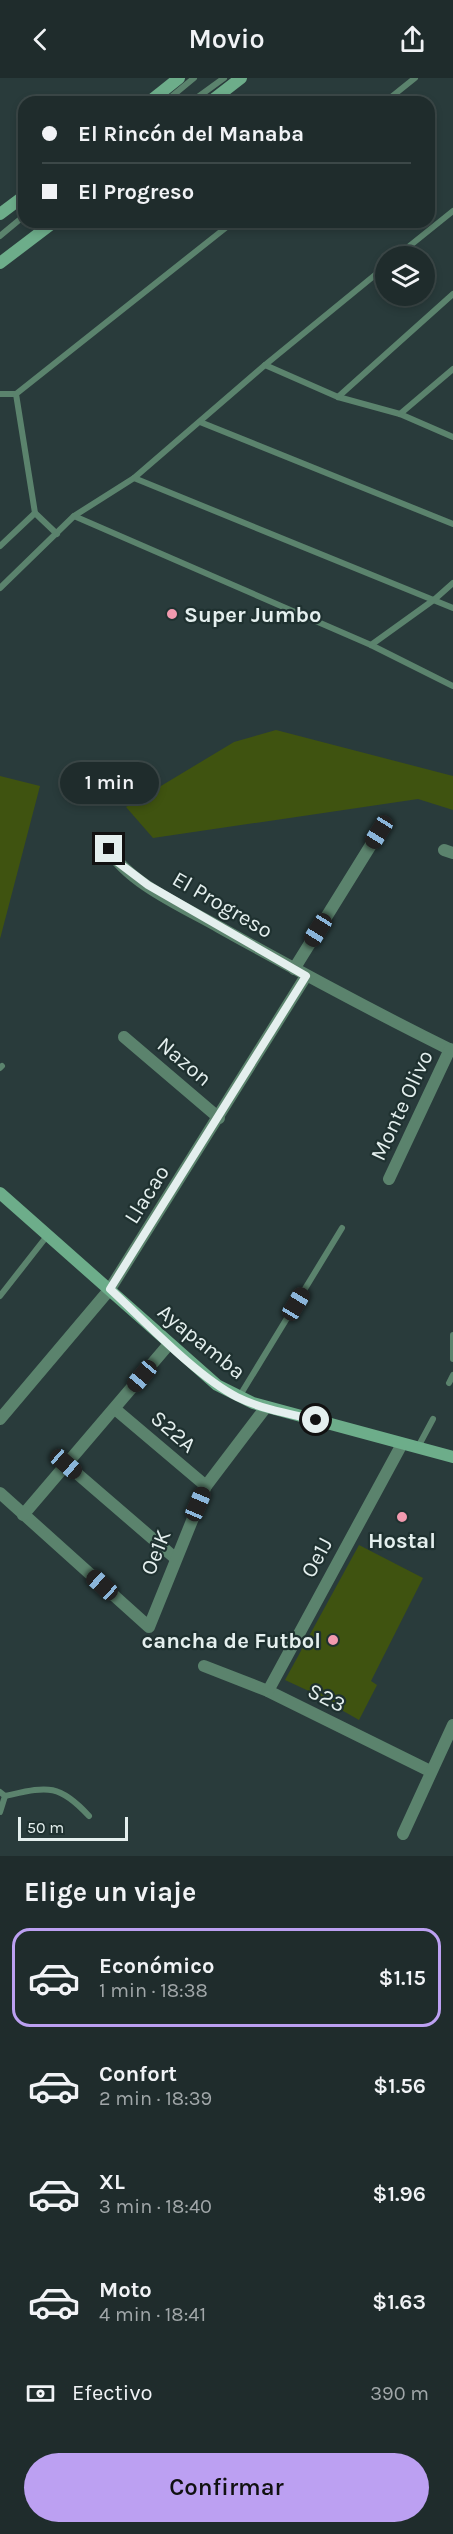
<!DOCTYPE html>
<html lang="es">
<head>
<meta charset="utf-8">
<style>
  :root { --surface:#1f2c2c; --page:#2c3838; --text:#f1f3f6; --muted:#a1a7a9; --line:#3c4848; --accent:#bca0f2 }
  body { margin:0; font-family:Karla,sans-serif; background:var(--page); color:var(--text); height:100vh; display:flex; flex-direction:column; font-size:22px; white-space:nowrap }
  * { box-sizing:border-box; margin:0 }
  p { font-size:20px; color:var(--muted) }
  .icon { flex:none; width:33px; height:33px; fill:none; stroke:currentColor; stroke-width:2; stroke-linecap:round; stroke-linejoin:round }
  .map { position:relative; height:1778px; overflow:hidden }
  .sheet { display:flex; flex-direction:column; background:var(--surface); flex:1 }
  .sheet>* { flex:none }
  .guide { position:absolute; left:18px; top:18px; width:417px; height:132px; border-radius:18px; box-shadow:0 3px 9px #0003,0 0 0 2px var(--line); display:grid; align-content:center; height:132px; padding:0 24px; background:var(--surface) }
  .buttons { position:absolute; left:375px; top:168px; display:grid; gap:12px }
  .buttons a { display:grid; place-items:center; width:60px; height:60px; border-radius:50%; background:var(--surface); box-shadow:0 3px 9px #0003,0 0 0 2px var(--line); font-size:30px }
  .scale { position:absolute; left:18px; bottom:15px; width:110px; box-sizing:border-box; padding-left:6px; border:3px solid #e4efee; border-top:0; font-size:16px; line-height:21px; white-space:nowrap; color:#e4efee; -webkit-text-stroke:4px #1f3130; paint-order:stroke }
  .end { position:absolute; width:27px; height:27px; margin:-14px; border:8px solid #e4efee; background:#111; box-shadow:0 0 0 3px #111 }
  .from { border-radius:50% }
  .bubble { position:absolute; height:42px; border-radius:21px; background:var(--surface); box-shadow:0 3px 9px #0003,0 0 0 2px var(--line); font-size:20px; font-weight:600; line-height:42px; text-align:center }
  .car { position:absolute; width:18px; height:36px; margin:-18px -9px; border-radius:8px; box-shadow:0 0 4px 2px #0007; background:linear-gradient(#222 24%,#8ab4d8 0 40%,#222 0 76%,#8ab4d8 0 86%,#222 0) }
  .guide b { display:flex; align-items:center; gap:21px; height:57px; font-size:22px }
  .guide b+b { border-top:2px solid var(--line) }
  .guide i { width:15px; height:15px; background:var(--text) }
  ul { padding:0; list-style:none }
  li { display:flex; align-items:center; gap:18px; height:99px; margin:0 12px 9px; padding:0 12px; border:3px solid transparent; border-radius:18px }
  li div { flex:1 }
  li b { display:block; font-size:22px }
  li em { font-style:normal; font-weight:600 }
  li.current { border-color:var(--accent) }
  li>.icon { width:54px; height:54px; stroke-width:1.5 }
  h2 { padding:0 24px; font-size:27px; line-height:72px }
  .pay { display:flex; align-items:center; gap:15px; height:66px; padding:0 24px; font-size:22px }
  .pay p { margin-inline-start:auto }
  .cta { display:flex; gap:12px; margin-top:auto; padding:12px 24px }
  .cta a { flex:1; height:69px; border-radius:36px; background:var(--accent); color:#111; font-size:24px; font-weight:600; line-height:69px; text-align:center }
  header { display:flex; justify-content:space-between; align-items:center; height:78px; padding:0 24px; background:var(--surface); font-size:27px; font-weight:600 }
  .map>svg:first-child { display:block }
</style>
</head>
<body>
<header><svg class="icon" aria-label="back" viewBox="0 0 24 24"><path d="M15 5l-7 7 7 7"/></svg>Movio<svg class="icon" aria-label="share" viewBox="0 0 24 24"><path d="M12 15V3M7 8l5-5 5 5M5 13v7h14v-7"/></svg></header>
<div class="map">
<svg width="453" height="1778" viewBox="0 0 453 1778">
  <rect width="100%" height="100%" fill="#293b3b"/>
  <g fill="#3f5310">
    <polygon points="276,652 453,698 453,732 418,721 153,760 126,729 234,664"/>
    <polygon points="0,698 40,708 0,861"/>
    <polygon points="359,1467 423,1500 371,1603 377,1607 359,1642 338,1630 339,1627 285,1602"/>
  </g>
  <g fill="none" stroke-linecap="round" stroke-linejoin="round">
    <g stroke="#5b836d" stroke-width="6">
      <polyline points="165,24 194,0"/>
      <polyline points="191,24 224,0"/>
      <polyline points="385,24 415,0"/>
      <polyline points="0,158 24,138"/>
      <polyline points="397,178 453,133"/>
      <polyline points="265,287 338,319 400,336 453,359"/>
      <polyline points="0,316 16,316"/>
      <polyline points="338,319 453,216"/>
      <polyline points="400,336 453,291"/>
      <polyline points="200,344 453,446"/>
      <polyline points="134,400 453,530"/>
      <polyline points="74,438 371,567 453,608"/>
      <polyline points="57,456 35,435 16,316 233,144"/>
      <polyline points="0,468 35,435"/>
      <polyline points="0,510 74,438 134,400 265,287 386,188"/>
      <polyline points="371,567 435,521 453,505"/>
      <polyline points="0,990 2,988"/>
      <polyline points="0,1218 47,1158"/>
      <polyline points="453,1257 453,1281"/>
      <polyline points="449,1305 453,1297"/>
      <polyline points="239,1319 342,1150"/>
      <polyline points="418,1369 433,1341"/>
      <polyline points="0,1714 5,1718 0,1734"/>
      <path d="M5,1718C46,1709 58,1704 89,1738"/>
    </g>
    <g stroke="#5b836d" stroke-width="12">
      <path d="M109,771C128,805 186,830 219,849C296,892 374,934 453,973"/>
      <polyline points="444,772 453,775"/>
      <polyline points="294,891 379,754"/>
      <polyline points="124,959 219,1040"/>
      <polyline points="389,1101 450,971"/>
      <polyline points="115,1331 206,1408"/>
      <polyline points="0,1341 110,1211 306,898"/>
      <polyline points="66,1386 175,1480"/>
      <polyline points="0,1415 149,1549 206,1408 266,1329"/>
      <polyline points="23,1437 169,1266"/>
      <polyline points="204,1588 268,1613 430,1693"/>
      <polyline points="268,1613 402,1366"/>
      <polyline points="403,1756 453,1647"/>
    </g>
    <g stroke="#6dad8a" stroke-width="12">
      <polyline points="149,24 179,0"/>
      <polyline points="210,24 241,0"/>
      <polyline points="0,136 24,118"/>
      <polyline points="0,185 54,144"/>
      <polyline points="0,1115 217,1307 253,1325 453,1379"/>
    </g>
  </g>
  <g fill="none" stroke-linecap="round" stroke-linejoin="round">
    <path stroke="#e4efee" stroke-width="8" d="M109,771L115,782L148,807L306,898L110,1211C145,1243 196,1298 237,1319C261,1331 290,1336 316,1342"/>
  </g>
  <g fill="#f29aaf" stroke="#1f3130" stroke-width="2">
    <circle cx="172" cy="536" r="6"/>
    <circle cx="402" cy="1439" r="6"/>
    <circle cx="333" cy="1562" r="6"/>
  </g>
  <g text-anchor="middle" stroke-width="4.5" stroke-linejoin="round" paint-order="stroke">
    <g font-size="22" font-weight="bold" fill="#e4efee" stroke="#1f3130" text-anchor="start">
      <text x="184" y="544">Super Jumbo</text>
      <text x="402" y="1470" text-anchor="middle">Hostal</text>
      <text x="321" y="1570" text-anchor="end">cancha de Futbol</text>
    </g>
    <g font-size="22" fill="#e4efee" stroke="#1f3130">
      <text transform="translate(223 826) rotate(30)" y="8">El Progreso</text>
      <text transform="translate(185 983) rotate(40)" y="8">Nazon</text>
      <text transform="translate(401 1027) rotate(-65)" y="8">Monte Olivo</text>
      <text transform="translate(146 1116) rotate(-58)" y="8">Llacao</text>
      <text transform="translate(202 1263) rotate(39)" y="8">Ayapamba</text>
      <text transform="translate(174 1353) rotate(41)" y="8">S22A</text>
      <text transform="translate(155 1474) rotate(-68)" y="8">Oe1K</text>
      <text transform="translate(316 1479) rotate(-62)" y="8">Oe1J</text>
      <text transform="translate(327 1619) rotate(26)" y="8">S23</text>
    </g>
  </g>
</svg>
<div class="buttons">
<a><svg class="icon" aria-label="layers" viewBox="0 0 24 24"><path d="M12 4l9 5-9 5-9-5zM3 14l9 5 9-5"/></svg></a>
</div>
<div class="scale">50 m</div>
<i class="end from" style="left:316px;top:1342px"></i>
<i class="end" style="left:109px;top:771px"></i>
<div class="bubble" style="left:60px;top:684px;width:99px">1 min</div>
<i class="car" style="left:379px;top:754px;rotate:212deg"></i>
<i class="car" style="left:318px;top:852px;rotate:212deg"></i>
<i class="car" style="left:296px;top:1226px;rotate:31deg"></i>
<i class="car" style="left:142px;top:1298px;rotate:220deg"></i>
<i class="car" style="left:66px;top:1386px;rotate:131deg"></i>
<i class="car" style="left:198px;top:1426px;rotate:23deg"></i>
<i class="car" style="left:102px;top:1507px;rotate:312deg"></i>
<div class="guide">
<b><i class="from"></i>El Rincón del Manaba</b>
<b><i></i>El Progreso</b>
</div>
</div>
<section class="sheet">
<h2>Elige un viaje</h2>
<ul>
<li class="current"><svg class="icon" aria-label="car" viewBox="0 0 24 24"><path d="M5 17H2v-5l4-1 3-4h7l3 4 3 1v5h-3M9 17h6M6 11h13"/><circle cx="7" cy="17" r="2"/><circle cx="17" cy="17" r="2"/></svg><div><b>Económico</b><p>1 min · 18:38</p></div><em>$1.15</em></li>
<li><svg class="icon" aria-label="car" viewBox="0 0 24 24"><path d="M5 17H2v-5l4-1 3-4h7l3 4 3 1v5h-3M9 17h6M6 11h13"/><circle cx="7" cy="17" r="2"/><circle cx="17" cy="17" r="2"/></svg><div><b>Confort</b><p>2 min · 18:39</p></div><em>$1.56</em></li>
<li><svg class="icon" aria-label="car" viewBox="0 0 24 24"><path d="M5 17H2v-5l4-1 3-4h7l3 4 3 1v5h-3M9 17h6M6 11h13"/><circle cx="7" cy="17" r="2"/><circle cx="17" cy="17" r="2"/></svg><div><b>XL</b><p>3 min · 18:40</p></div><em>$1.96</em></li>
<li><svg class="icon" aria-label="car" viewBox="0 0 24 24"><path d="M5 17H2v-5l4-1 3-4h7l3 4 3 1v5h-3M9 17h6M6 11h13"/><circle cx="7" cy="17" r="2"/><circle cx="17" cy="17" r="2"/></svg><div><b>Moto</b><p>4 min · 18:41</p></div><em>$1.63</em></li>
</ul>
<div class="pay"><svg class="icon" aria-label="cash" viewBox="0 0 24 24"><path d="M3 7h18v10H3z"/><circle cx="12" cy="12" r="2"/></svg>Efectivo<p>390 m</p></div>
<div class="cta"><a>Confirmar</a></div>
</section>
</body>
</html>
